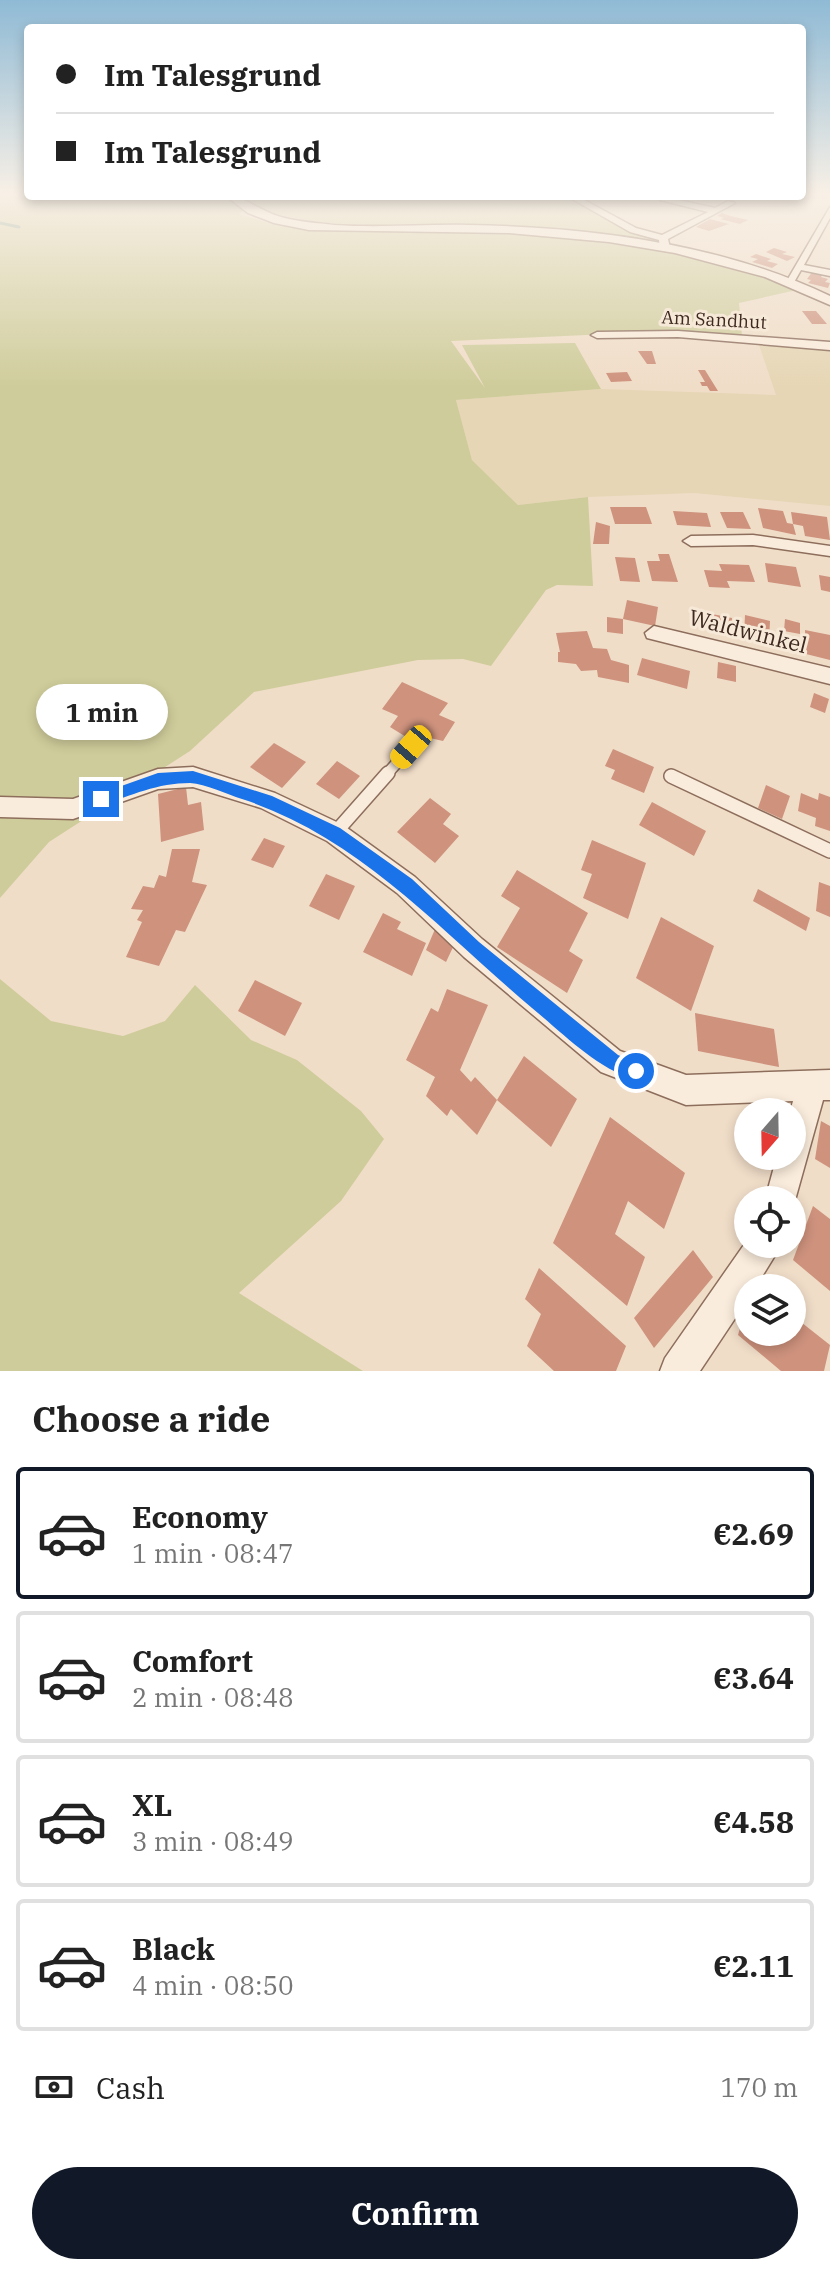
<!DOCTYPE html>
<html lang="en">
<head>
<meta charset="utf-8">
<style>
  :root { --surface:#fff; --page:#f6f6f6; --text:#222; --muted:#767676; --line:#e0e0e0; --accent:#111827 }
  body { margin:0; font-family:"IBM Plex Serif",serif; background:var(--page); color:var(--text); height:100vh; display:flex; flex-direction:column; font-size:30px; white-space:nowrap }
  * { box-sizing:border-box; margin:0 }
  p { font-size:26px; color:var(--muted) }
  .icon { flex:none; width:44px; height:44px; fill:none; stroke:currentColor; stroke-width:2; stroke-linecap:round; stroke-linejoin:round }
  .map { position:relative; height:1371px; overflow:hidden }
  .side { display:flex; flex-direction:column; background:var(--surface); flex:1 }
  .side>* { flex:none }
  .banner { position:absolute; left:24px; top:24px; width:782px; height:176px; border-radius:8px; box-shadow:0 4px 12px #0003; display:grid; align-content:center; height:176px; padding:0 32px; background:var(--surface) }
  .needle { width:52px; rotate:200deg }
  .fabs { position:absolute; left:734px; top:1098px; display:grid; gap:16px }
  .fabs a { display:grid; place-items:center; width:72px; height:72px; border-radius:50%; background:var(--surface); box-shadow:0 4px 12px #0003; font-size:40px }
  .end { position:absolute; width:36px; height:36px; margin:-18px; border:10px solid #1a73e8; background:#fff; box-shadow:0 0 0 4px #fff }
  .from { border-radius:50% }
  .bubble { position:absolute; height:56px; border-radius:28px; background:var(--surface); box-shadow:0 4px 12px #0003; font-size:26px; font-weight:700; line-height:56px; text-align:center }
  .car { position:absolute; width:24px; height:48px; margin:-24px -12px; border-radius:10px; box-shadow:0 0 6px 2px #0007; background:linear-gradient(#f5c518 24%,#345 0 40%,#f5c518 0 76%,#345 0 86%,#f5c518 0) }
  .banner b { display:flex; align-items:center; gap:28px; height:76px; font-size:30px }
  .banner b+b { border-top:2px solid var(--line) }
  .banner i { width:20px; height:20px; background:var(--text) }
  ul { padding:0; list-style:none }
  li { display:flex; align-items:center; gap:24px; height:132px; margin:0 16px 12px; padding:0 16px; border:4px solid var(--line); border-radius:8px }
  li div { flex:1 }
  li b { display:block; font-size:30px }
  li em { font-style:normal; font-weight:700 }
  li.selected { border-color:var(--accent) }
  li>.icon { width:72px; height:72px; stroke-width:1.5 }
  h2 { padding:0 32px; font-size:36px; line-height:96px }
  .pay { display:flex; align-items:center; gap:20px; height:88px; padding:0 32px; font-size:30px }
  .pay p { margin-inline-start:auto }
  .action { display:flex; gap:16px; margin-top:auto; padding:16px 32px }
  .action a { flex:1; height:92px; border-radius:48px; background:var(--accent); color:#fff; font-size:32px; font-weight:700; line-height:92px; text-align:center }
  .map>svg:first-child { display:block }
</style>
</head>
<body>
<div class="map">
<svg width="830" height="1371" viewBox="0 0 830 1371">
  <rect width="100%" height="100%" fill="#f0ddc8"/>
  <polygon fill="#e6d6b5" points="758,342 830,347 830,506 694,493 588,497 518,505 472,460 456,400 601,389 776,395"/>
  <g fill="#cfcc9b">
    <path d="M0,195L224,196L243,211L239,214L275,225L281,223C362,237 443,229 524,233C617,238 710,255 797,290L739,303L742,336L675,331L451,341L485,388L462,345L575,343L601,389L456,400L472,460L518,505L588,497L593,586L557,585L546,590L491,666L463,659L418,660L254,692L190,751L49,842L0,898Z"/>
    <path d="M242,196H573L631,230L655,236L650,242C606,235 562,228 517,226C459,223 278,237 242,196Z"/>
    <polygon points="0,979 51,1021 123,1036 165,1021 195,985 251,1040 297,1060 361,1111 384,1139 341,1201 239,1293 363,1371 0,1371"/>
  </g>
  <g fill="none" stroke-linecap="round" stroke-linejoin="round">
    <polyline stroke="#6f9384" stroke-width="3" points="0,223 19,227"/>
  </g>
  <g fill="#ce927d">
    <polygon points="722,213 731,216 748,220 740,224 720,219 724,218 717,216"/>
    <polygon points="710,219 729,224 709,231 696,227"/>
    <polygon points="774,248 787,252 782,254 795,257 787,261 766,252"/>
    <polygon points="756,254 771,259 767,261 778,264 772,268 752,262 758,259 750,257"/>
    <polygon points="813,271 823,273 821,277 828,279 825,282 830,283 828,288 808,283 811,280 807,279"/>
    <polygon points="802,311 816,311 827,324 812,324"/>
    <polygon points="638,351 652,351 656,364 647,364"/>
    <polygon points="698,370 705,370 718,391 710,391 707,386 702,386 700,382 705,382"/>
    <polygon points="627,372 632,381 611,382 606,373"/>
    <polygon points="610,507 646,507 652,524 615,524"/>
    <polygon points="758,508 783,511 787,523 793,524 791,512 827,517 830,540 805,536 803,526 793,524 796,535 763,528"/>
    <polygon points="673,511 707,513 711,527 677,525"/>
    <polygon points="720,512 743,512 751,529 727,528"/>
    <polygon points="596,522 610,526 609,544 593,544"/>
    <polygon points="658,554 669,554 678,582 652,581 647,561 660,561"/>
    <polygon points="615,557 635,558 640,582 620,581"/>
    <polygon points="765,563 796,567 801,587 768,582"/>
    <polygon points="719,564 749,565 755,582 727,581 730,588 709,587 704,570 722,571"/>
    <polygon points="819,575 830,577 830,592 821,590"/>
    <polygon points="627,600 658,607 655,626 623,619"/>
    <polygon points="707,613 732,618 732,629 707,624"/>
    <polygon points="745,615 770,621 769,641 744,636"/>
    <polygon points="607,617 623,619 623,634 607,632"/>
    <polygon points="785,619 800,623 800,634 784,631"/>
    <polygon points="805,630 830,635 830,660 806,654"/>
    <polygon points="587,631 593,648 607,649 611,660 629,665 629,683 598,677 597,670 581,671 576,664 558,662 558,652 560,652 556,633"/>
    <polygon points="642,658 690,671 687,689 637,675"/>
    <polygon points="718,662 736,666 736,682 717,678"/>
    <polygon points="402,682 448,703 439,715 455,722 443,741 421,736 416,743 390,727 398,716 382,709"/>
    <polygon points="814,693 829,699 825,713 810,707"/>
    <polygon points="274,743 306,762 282,788 250,767"/>
    <polygon points="613,749 654,767 644,793 611,779 615,770 605,766"/>
    <polygon points="337,761 360,776 339,799 316,784"/>
    <polygon points="766,785 790,796 782,819 758,808"/>
    <polygon points="186,787 188,805 201,802 204,830 161,842 158,794"/>
    <polygon points="801,793 818,800 819,793 830,797 830,831 815,826 816,818 798,811"/>
    <polygon points="430,798 451,814 443,824 459,836 435,863 397,832"/>
    <polygon points="652,802 706,831 694,856 639,825"/>
    <polygon points="264,838 285,846 273,868 251,860"/>
    <polygon points="592,840 646,863 628,919 583,898 592,874 581,870"/>
    <polygon points="172,849 200,849 192,882 207,885 185,932 176,930 159,966 126,957 142,922 137,920 143,910 131,909 143,886 154,888 159,875 166,877"/>
    <polygon points="517,870 588,913 569,951 583,960 567,993 497,947 520,908 501,896"/>
    <polygon points="326,874 355,886 339,920 309,906"/>
    <polygon points="819,882 830,886 830,917 816,911"/>
    <polygon points="758,889 810,918 806,931 753,901"/>
    <polygon points="383,913 401,922 397,929 426,943 412,976 363,952"/>
    <polygon points="661,917 714,946 691,1011 636,978"/>
    <polygon points="436,927 455,943 446,962 426,950"/>
    <polygon points="255,980 302,1003 285,1036 238,1011"/>
    <polygon points="447,989 488,1005 460,1070 471,1082 475,1077 497,1100 477,1135 451,1109 447,1116 426,1096 435,1077 406,1060 431,1008 438,1012"/>
    <polygon points="695,1013 774,1029 779,1067 698,1051"/>
    <polygon points="524,1056 577,1099 551,1147 497,1100"/>
    <polygon points="610,1117 685,1173 664,1229 628,1201 615,1234 645,1257 627,1306 553,1243"/>
    <polygon points="821,1121 830,1126 830,1168 815,1159"/>
    <polygon points="813,1206 830,1219 830,1291 793,1260"/>
    <polygon points="693,1250 713,1277 654,1348 634,1318"/>
    <polygon points="539,1268 626,1346 616,1371 554,1371 527,1346 541,1314 525,1299"/>
    <polygon points="747,1304 748,1332 792,1332 792,1315 830,1345 824,1371 781,1371 738,1335"/>
  </g>
  <g fill="none" stroke-linecap="round" stroke-linejoin="round">
    <g stroke="#8d6e5c" stroke-width="13">
      <polyline id="service-far1" points="386,775 411,747"/>
    </g>
    <g stroke="#8d6e5c" stroke-width="16">
      <g id="service">
        <polyline points="671,776 830,851"/>
        <polyline points="335,833 388,773"/>
      </g>
    </g>
    <g stroke="#8d6e5c" stroke-width="3">
      <g id="minor">
        <polygon points="567,196 577,196 636,228 662,235 708,212 660,200 660,196 715,208 728,201 735,203 668,239 670,248 665,251 660,248 659,240 630,232"/>
        <polygon points="830,207 830,218 804,265 830,270 830,276 801,270 793,284 785,284"/>
        <polygon points="678,331 830,342 830,350 678,337 597,338 591,335 597,332"/>
        <polygon points="753,535 830,546 830,556 753,545 691,546 683,541 691,536"/>
        <polygon points="654,626 830,668 830,684 647,638 645,633"/>
        <polygon points="193,767 275,793 343,825 415,877 482,939 620,1051 686,1075 830,1070 830,1100 823,1100 792,1211 792,1200 765,1200 777,1156 792,1156 790,1112 793,1101 686,1105 601,1072 464,957 397,893 327,841 261,808 193,787 158,789 73,819 0,817 0,797 73,799 158,769"/>
        <polygon points="748,1239 748,1244 782,1244 755,1288 748,1288 748,1299 700,1371 660,1371 665,1358"/>
      </g>
    </g>
    <g stroke="#8d6e5c" stroke-width="3">
      <path id="tertiary" d="M226,196C245,196 261,212 281,217C299,222 317,223 335,225C380,228 424,224 469,225C591,227 719,243 830,296V305L765,277L675,253L609,242L509,233L309,230L274,223L248,213Z"/>
    </g>
    <use href="#service-far1" stroke="#faecdc" stroke-width="10"/>
    <use href="#service" stroke="#faecdc" stroke-width="13"/>
    <use href="#minor" fill="#faecdc" fill-rule="evenodd"/>
    <use href="#tertiary" fill="#faecdc" fill-rule="evenodd"/>
  </g>
  <linearGradient id="sky" x2="0" y2="1"><stop stop-color="#8fbad5"/><stop offset="0.5" stop-color="#f8f0e6"/><stop offset="1" stop-color="#f8f0e6" stop-opacity="0"/></linearGradient>
  <rect width="830" height="387" fill="url(#sky)"/>
  <path fill="#1a73e8" d="M193,771L272,796L340,828L412,879L479,942L618,1055L643,1065L646,1071L643,1078L636,1081C593,1065 567,1037 532,1008C441,931 359,837 242,799C226,794 206,784 190,783C158,783 131,795 101,806L94,799L96,795L158,773Z"/>
  <g text-anchor="middle" stroke-width="6" stroke-linejoin="round" paint-order="stroke">
    <g font-size="18" fill="#3d2920" stroke="#f7e9d8">
      <text transform="translate(714 320) rotate(3)" y="6">Am Sandhut</text>
    </g>
    <g font-size="22" fill="#3d2920" stroke="#f7e9d8">
      <text transform="translate(748 631) rotate(14)" y="8">Waldwinkel</text>
    </g>
  </g>
</svg>
<div class="fabs">
<a><svg class="needle" viewBox="-14 -14 28 28"><path d="M0-13l5 13h-10z" fill="#e53935"/><path d="M0 13l5-13h-10z" fill="#767676"/></svg></a>
<a><svg class="icon" aria-label="locate" viewBox="0 0 24 24"><circle cx="12" cy="12" r="6"/><path d="M12 2v4M12 18v4M2 12h4M18 12h4"/></svg></a>
<a><svg class="icon" aria-label="layers" viewBox="0 0 24 24"><path d="M12 4l9 5-9 5-9-5zM3 14l9 5 9-5"/></svg></a>
</div>
<i class="end from" style="left:636px;top:1071px"></i>
<i class="end" style="left:101px;top:799px"></i>
<div class="bubble" style="left:36px;top:684px;width:132px">1 min</div>
<i class="car" style="left:411px;top:747px;rotate:221deg"></i>
<div class="banner">
<b><i class="from"></i>Im Talesgrund</b>
<b><i></i>Im Talesgrund</b>
</div>
</div>
<section class="side">
<h2>Choose a ride</h2>
<ul>
<li class="selected"><svg class="icon" aria-label="car" viewBox="0 0 24 24"><path d="M5 17H2v-5l4-1 3-4h7l3 4 3 1v5h-3M9 17h6M6 11h13"/><circle cx="7" cy="17" r="2"/><circle cx="17" cy="17" r="2"/></svg><div><b>Economy</b><p>1 min · 08:47</p></div><em>€2.69</em></li>
<li><svg class="icon" aria-label="car" viewBox="0 0 24 24"><path d="M5 17H2v-5l4-1 3-4h7l3 4 3 1v5h-3M9 17h6M6 11h13"/><circle cx="7" cy="17" r="2"/><circle cx="17" cy="17" r="2"/></svg><div><b>Comfort</b><p>2 min · 08:48</p></div><em>€3.64</em></li>
<li><svg class="icon" aria-label="car" viewBox="0 0 24 24"><path d="M5 17H2v-5l4-1 3-4h7l3 4 3 1v5h-3M9 17h6M6 11h13"/><circle cx="7" cy="17" r="2"/><circle cx="17" cy="17" r="2"/></svg><div><b>XL</b><p>3 min · 08:49</p></div><em>€4.58</em></li>
<li><svg class="icon" aria-label="car" viewBox="0 0 24 24"><path d="M5 17H2v-5l4-1 3-4h7l3 4 3 1v5h-3M9 17h6M6 11h13"/><circle cx="7" cy="17" r="2"/><circle cx="17" cy="17" r="2"/></svg><div><b>Black</b><p>4 min · 08:50</p></div><em>€2.11</em></li>
</ul>
<div class="pay"><svg class="icon" aria-label="cash" viewBox="0 0 24 24"><path d="M3 7h18v10H3z"/><circle cx="12" cy="12" r="2"/></svg>Cash<p>170 m</p></div>
<div class="action"><a>Confirm</a></div>
</section>
</body>
</html>
